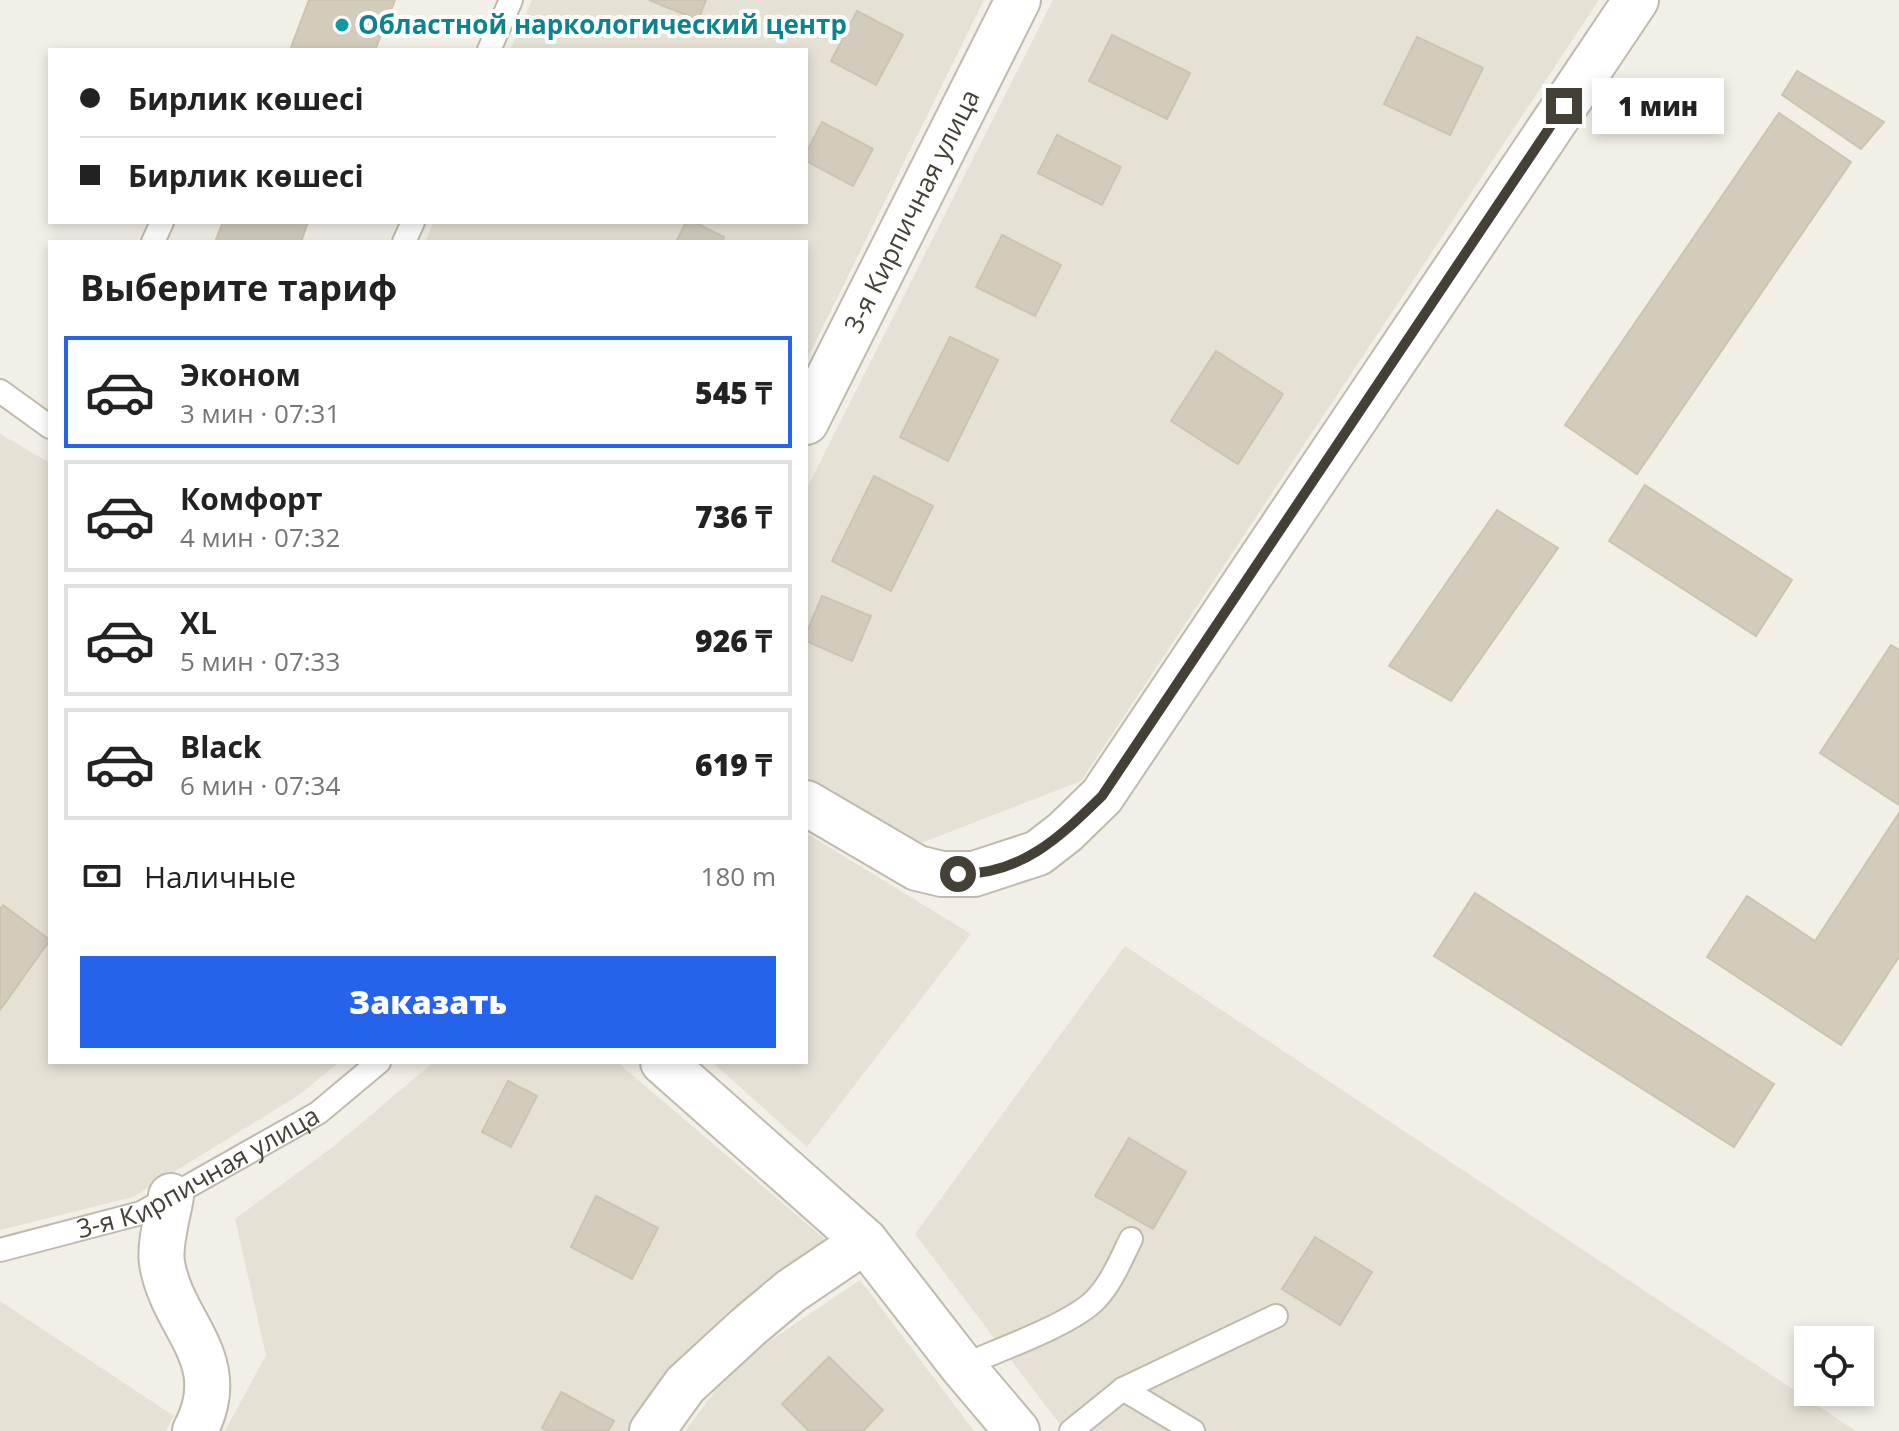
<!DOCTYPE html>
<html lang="ru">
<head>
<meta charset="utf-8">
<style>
  :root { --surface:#fff; --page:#f2f2f2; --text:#222; --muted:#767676; --line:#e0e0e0; --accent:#2563eb }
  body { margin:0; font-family:"Open Sans",sans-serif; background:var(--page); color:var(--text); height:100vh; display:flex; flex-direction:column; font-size:30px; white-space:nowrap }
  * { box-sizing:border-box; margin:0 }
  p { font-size:26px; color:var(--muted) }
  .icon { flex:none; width:44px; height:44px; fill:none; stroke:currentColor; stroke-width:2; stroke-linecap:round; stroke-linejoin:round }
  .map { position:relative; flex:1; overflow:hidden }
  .sheet { position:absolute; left:48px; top:240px; width:760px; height:824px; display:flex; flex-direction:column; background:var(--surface); border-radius:0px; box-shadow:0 4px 12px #0003 }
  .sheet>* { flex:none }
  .banner { position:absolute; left:48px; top:48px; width:760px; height:176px; border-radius:0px; box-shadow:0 4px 12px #0003; display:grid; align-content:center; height:176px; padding:0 32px; background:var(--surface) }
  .fabs { position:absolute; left:1794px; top:1326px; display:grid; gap:16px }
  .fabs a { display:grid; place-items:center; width:80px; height:80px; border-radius:0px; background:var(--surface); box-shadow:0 4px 12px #0003; font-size:40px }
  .end { position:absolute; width:36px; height:36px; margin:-18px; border:10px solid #444036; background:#fff; box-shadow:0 0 0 4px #fff }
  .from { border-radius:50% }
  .bubble { position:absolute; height:56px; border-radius:0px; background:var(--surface); box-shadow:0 4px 12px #0003; font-size:26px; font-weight:800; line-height:56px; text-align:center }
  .banner b { display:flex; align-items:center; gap:28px; height:76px; font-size:30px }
  .banner b+b { border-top:2px solid var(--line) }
  .banner i { width:20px; height:20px; background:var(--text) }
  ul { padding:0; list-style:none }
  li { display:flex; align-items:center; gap:24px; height:112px; margin:0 16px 12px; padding:0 16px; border:4px solid var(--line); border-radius:0px }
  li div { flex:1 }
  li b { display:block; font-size:30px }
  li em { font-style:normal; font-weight:800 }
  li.current { border-color:var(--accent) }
  li>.icon { width:72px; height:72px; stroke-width:1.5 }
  h2 { padding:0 32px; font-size:36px; line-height:96px }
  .pay { display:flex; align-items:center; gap:20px; height:88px; padding:0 32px; font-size:30px }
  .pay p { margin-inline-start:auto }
  .action { display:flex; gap:16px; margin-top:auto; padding:16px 32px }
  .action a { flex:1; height:92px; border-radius:0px; background:var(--accent); color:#fff; font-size:32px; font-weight:800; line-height:92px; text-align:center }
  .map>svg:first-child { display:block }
</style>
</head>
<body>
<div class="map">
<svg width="1899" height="1431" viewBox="0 0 1899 1431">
  <rect width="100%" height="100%" fill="#f2efe6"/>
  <g fill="#e6e1d5">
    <polygon points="532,0 984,0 806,361 806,242 425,242 434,222 806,222 806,50 510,50"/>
    <polygon points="1053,0 1599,0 1081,781 921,843 806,777 806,490"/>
    <polygon points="0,434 50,463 50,1062 339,1062 299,1095 133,1197 0,1230"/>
    <polygon points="806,833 971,934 807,1147 712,1062 806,1062"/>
    <polygon points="1125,946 1856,1431 1065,1431 915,1234"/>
    <polygon points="434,1062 617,1062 827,1241 729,1311 652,1393 631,1431 225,1431 266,1355 235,1219 334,1146"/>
    <polygon points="860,1280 974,1431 685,1431 728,1374 764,1345"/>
    <polygon points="0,1301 174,1416 166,1431 0,1431"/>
  </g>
  <g fill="#d3ccbc" stroke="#cdc4b0" stroke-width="2">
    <polygon points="309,0 395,0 375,50 290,50"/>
    <polygon points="649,0 706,0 698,20"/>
    <polygon points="857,11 903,35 876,85 831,61"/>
    <polygon points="1112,35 1190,73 1167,119 1089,81"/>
    <polygon points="1417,37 1483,68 1450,135 1384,104"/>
    <polygon points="1797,71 1884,122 1861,149 1782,95"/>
    <polygon points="1779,113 1851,162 1637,474 1565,425"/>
    <polygon points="822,122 873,149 853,186 806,161 806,153"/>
    <polygon points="1057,135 1121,167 1102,205 1038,173"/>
    <polygon points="223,222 308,222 301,242 215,242"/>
    <polygon points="686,222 694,222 724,237 722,242 676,242"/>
    <polygon points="1002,235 1061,265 1035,316 976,287"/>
    <polygon points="950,337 998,360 948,461 900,437"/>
    <polygon points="1216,351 1283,394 1238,464 1171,421"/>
    <polygon points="874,476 933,506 891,591 832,561"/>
    <polygon points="1645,485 1792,580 1756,636 1609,541"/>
    <polygon points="1497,510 1558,548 1451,701 1389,666"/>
    <polygon points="822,596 871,616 852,661 806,641 806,634"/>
    <polygon points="1891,645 1899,650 1899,805 1820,753"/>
    <polygon points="1899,813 1899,957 1841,1045 1707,957 1747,896 1815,941"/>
    <polygon points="1475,893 1774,1084 1734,1147 1434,956"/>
    <polygon points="3,905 50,940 0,1010 0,909"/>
    <polygon points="508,1081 537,1096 511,1147 482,1132"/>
    <polygon points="1129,1138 1186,1172 1153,1229 1095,1196"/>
    <polygon points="596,1196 658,1228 632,1279 571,1247"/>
    <polygon points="1315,1237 1372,1272 1340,1325 1282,1289"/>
    <polygon points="829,1357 883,1410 863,1431 809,1431 782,1404"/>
    <polygon points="561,1392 614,1421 608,1431 547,1431 542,1428"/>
  </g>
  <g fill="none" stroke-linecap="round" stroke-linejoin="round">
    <g stroke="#c0baac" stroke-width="26">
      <g id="lane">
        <polyline points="489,50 511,0"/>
        <polyline points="153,242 162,222"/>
        <polyline points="404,242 413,222"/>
        <polyline points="0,391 50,427"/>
        <path id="s1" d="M0,1250L141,1213L318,1113L379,1062"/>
        <path d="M962,1366C996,1351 1073,1324 1096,1299C1112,1282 1121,1259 1131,1239"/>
        <polyline points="1123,1389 1193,1431"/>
        <polyline points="1071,1431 1123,1389 1276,1316"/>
      </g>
    </g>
    <g stroke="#c0baac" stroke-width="48">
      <g id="street">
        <path id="s2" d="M806,422L1018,0"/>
        <polyline points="806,803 917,868 942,874 974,874 1038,853 1065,832 1102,796 1636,0"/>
        <polyline points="663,1062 865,1241 962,1366 1017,1431"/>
        <path d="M171,1196C168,1216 159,1243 162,1263C172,1326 233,1359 195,1431"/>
        <polyline points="652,1431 685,1385 748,1327 791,1291 865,1241"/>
      </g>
    </g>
    <use href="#lane" stroke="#fff" stroke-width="22"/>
    <use href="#street" stroke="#fff" stroke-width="44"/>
  </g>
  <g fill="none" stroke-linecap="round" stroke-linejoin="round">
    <path stroke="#444036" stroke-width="10" d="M958,874C1021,875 1060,837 1102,796L1564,106"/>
  </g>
  <circle fill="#0f9aa8" stroke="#fff" stroke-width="3" cx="342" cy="25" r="8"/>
  <g text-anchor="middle" stroke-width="8" stroke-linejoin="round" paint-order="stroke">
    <g font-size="26" font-weight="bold" fill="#0d838f" stroke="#fff" text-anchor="start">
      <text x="358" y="34">Областной наркологический центр</text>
    </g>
    <g font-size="26" fill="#444036" stroke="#fff">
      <text dy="9" stroke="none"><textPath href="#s2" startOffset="236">3-я Кирпичная улица</textPath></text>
      <text dy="9" stroke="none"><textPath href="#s1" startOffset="214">3-я Кирпичная улица</textPath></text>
    </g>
  </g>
</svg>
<div class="fabs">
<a><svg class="icon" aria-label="locate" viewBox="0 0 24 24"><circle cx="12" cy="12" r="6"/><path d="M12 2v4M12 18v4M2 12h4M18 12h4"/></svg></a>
</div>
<i class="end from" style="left:958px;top:874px"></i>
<i class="end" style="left:1564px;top:106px"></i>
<div class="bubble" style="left:1592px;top:78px;width:132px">1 мин</div>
<div class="banner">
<b><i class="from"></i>Бирлик көшесі</b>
<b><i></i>Бирлик көшесі</b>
</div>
<section class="sheet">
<h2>Выберите тариф</h2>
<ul>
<li class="current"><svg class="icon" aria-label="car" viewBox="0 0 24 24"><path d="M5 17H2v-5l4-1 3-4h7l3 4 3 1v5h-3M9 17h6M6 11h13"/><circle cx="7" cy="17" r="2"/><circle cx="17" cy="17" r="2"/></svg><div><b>Эконом</b><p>3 мин · 07:31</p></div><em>545 ₸</em></li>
<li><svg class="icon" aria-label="car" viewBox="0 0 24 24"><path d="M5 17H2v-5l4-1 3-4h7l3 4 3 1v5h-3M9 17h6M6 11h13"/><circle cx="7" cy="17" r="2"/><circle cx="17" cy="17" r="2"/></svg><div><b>Комфорт</b><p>4 мин · 07:32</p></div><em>736 ₸</em></li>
<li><svg class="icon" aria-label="car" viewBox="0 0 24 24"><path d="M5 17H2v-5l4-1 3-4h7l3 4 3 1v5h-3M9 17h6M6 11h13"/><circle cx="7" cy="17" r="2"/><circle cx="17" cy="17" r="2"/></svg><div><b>XL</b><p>5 мин · 07:33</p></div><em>926 ₸</em></li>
<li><svg class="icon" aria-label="car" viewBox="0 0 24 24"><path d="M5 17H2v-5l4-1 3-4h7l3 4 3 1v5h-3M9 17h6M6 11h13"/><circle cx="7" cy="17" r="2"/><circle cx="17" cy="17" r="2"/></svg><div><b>Black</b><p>6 мин · 07:34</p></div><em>619 ₸</em></li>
</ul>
<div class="pay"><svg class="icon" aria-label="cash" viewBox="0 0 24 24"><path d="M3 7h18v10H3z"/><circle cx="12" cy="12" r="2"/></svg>Наличные<p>180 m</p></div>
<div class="action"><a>Заказать</a></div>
</section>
</div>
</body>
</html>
